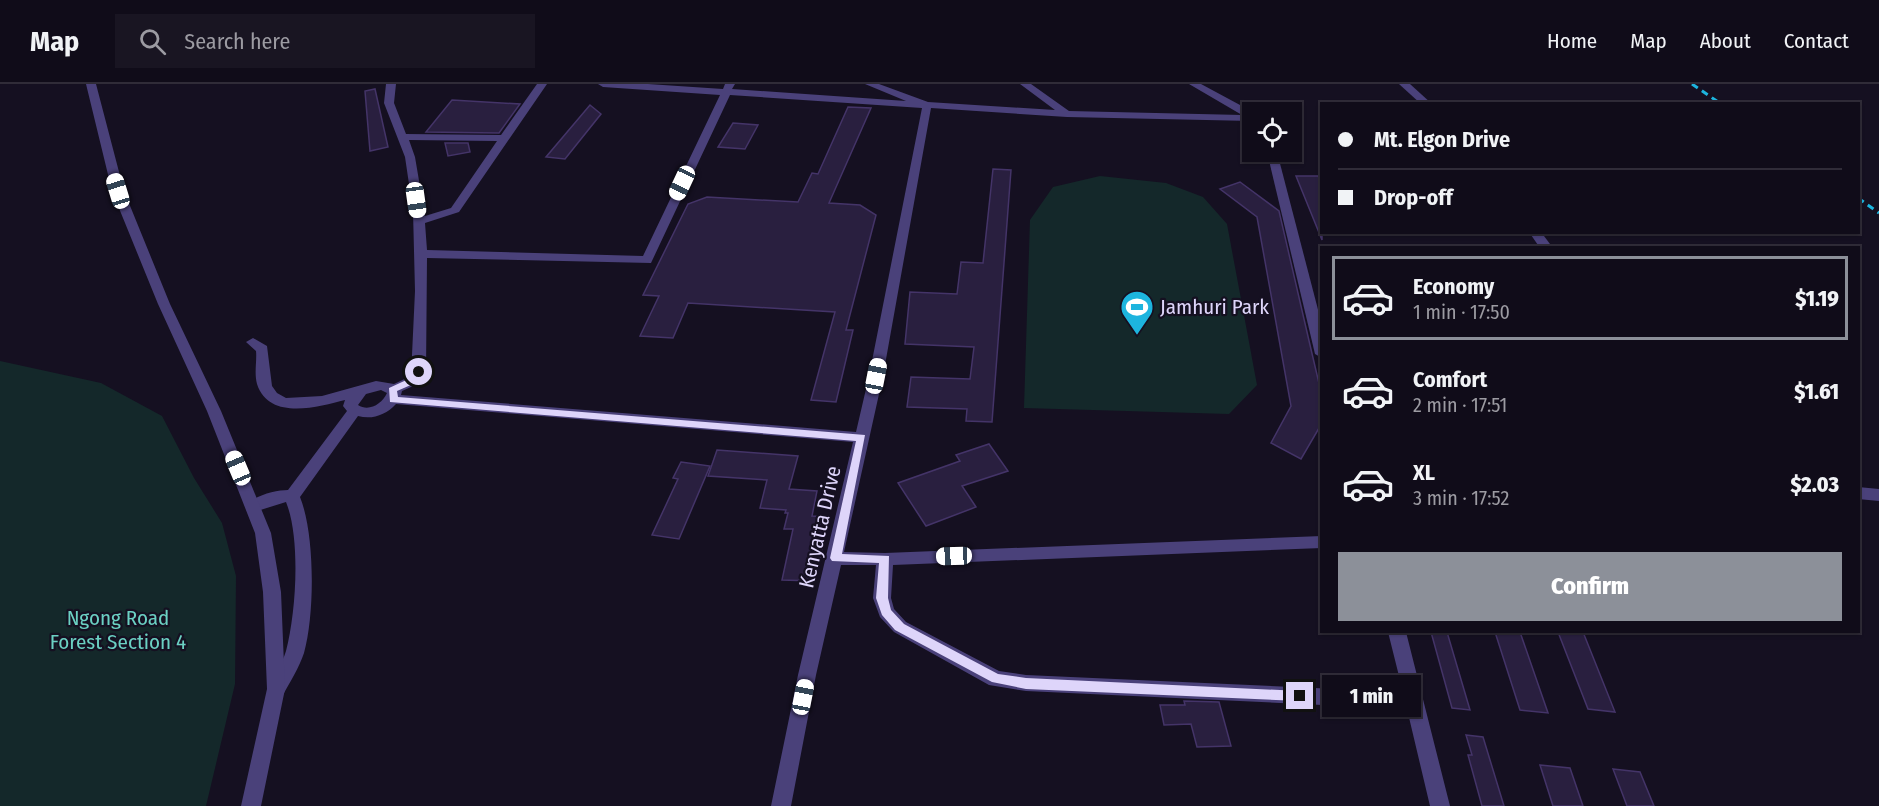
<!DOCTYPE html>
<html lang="en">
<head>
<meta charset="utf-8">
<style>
  :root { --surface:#100c19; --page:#191522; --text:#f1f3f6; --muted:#9c9ba2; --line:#302c38; --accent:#8c9099 }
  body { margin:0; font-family:"Fira Sans Condensed",sans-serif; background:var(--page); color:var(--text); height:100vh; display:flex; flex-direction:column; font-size:22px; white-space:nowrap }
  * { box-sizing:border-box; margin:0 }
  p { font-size:20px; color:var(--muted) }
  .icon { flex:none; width:33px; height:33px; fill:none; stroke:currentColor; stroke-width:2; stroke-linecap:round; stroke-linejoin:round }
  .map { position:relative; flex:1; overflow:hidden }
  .details { position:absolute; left:1320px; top:162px; width:540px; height:387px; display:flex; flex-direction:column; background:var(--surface); border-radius:0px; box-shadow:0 2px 4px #0004,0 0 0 2px var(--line) }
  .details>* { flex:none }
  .top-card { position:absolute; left:1320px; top:18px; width:540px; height:132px; border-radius:0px; box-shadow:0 2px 4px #0004,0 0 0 2px var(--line); display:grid; align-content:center; height:132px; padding:0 18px; background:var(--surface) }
  .buttons { position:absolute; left:1242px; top:18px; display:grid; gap:12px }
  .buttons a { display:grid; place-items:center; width:60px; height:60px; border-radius:0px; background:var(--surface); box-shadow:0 2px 4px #0004,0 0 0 2px var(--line); font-size:30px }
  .end { position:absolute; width:27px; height:27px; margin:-14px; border:8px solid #ded5fa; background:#111; box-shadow:0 0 0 3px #111 }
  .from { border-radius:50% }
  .bubble { position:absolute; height:42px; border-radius:0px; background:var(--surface); box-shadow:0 2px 4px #0004,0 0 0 2px var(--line); font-size:20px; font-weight:800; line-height:42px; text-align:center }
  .car { position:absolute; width:18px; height:36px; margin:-18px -9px; border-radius:8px; box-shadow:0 0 4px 2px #0007; background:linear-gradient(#fff 24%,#345 0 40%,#fff 0 76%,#345 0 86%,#fff 0) }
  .top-card b { display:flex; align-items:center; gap:21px; height:57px; font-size:22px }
  .top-card b+b { border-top:2px solid var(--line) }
  .top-card i { width:15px; height:15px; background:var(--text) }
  ul { padding:10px 0 0; list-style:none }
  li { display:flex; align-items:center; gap:18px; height:84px; margin:0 12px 9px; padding:0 6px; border:3px solid transparent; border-radius:0px }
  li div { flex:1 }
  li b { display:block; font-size:22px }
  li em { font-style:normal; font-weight:800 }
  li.selected { border-color:var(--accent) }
  li>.icon { width:54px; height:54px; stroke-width:1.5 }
  .action { display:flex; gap:12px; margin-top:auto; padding:12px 18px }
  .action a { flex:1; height:69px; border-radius:0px; background:var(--accent); color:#fff; font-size:24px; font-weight:800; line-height:69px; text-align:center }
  header { display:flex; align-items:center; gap:36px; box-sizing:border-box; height:84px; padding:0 30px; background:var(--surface); border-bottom:2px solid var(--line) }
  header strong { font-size:28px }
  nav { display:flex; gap:33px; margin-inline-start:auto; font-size:21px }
  .search { width:420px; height:54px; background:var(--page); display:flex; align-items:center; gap:15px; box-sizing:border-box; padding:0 21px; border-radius:0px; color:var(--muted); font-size:22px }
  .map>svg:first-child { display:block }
</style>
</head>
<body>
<header>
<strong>Map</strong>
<div class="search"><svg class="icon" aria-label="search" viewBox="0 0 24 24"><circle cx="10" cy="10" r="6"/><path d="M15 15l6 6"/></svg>Search here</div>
<nav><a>Home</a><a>Map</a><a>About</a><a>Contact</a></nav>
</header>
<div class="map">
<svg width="1879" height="722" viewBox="0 0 1879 722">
  <rect width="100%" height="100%" fill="#151021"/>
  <g fill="#14282a">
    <polygon points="1100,92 1166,99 1203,113 1227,140 1257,301 1229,330 1024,324 1030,136 1053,103"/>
    <polygon points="0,277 101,299 162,332 194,394 222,439 236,492 235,600 206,722 0,722"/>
  </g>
  <g fill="#291f3f" stroke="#443468" stroke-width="1.5">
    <polygon points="375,5 388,63 370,67 365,7"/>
    <polygon points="452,16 520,20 499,49 426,48"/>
    <polygon points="590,21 601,30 565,75 546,73"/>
    <polygon points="848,23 871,24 829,119 860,121 876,131 846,246 853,246 836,318 811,316 835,228 688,219 673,254 640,252 659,212 643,211 688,120 707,113 798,118 812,89 818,90"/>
    <polygon points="733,39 758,41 745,65 718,63"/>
    <polygon points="445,59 468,59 470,68 448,72"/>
    <polygon points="993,85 1011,86 992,338 966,337 967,325 907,323 911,293 970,295 974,263 905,260 910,208 957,210 961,178 983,179"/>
    <polygon points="1296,92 1318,92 1322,100 1322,156"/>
    <polygon points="1240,98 1279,127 1310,261 1322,312 1322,339 1301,375 1271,359 1291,322 1257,133 1220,105"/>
    <polygon points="989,360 1008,387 962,402 976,423 926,442 898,399 960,377 956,371"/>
    <polygon points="717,366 798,372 789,405 817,407 812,432 829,433 815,497 782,496 793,445 784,445 788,429 785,429 786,426 760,424 767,396 708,392"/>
    <polygon points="681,378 710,382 679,455 652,451 678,395 673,394"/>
    <polygon points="1431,548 1447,548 1470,626 1452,624"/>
    <polygon points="1495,548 1520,548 1548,629 1520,626"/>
    <polygon points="1558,548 1583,548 1615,628 1588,625"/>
    <polygon points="1184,617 1219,618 1231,662 1197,663 1191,640 1164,641 1160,621 1185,621"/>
    <polygon points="1466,651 1483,653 1504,722 1482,722 1468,671 1472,671"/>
    <polygon points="1540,681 1570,684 1583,722 1553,722"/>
    <polygon points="1613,685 1640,688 1654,722 1627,722"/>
  </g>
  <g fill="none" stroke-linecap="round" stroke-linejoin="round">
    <g fill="#4a417a" fill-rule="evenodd">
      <path d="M386,0H396L394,19L406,50L501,51L537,0H547L459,128L425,139L427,166L643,172L720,11L603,3L598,0H648L723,5L725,0H735L732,5L906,17L865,0H879L928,18L1055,26L1020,0H1031L1069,27L1242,31L1189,0H1201L1253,28L1252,37L1067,33L931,24L883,292L844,468L885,469L1322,452V464L893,481L891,514L894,525L906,538L999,587L1026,591L1403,608L1388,548H1406L1450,722H1430L1407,625L1026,607L989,601L894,548L880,533L873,514L876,481H841L816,591L791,722H771L798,591L853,358L396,320C386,331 372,336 358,332L300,413C315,450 315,530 304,569C299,584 290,598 283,611L276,613L269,611L267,605C273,592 282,581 286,567C296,529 301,455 286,418L254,428L248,426L246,422C252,412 276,406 288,406L347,327L343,322L345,316C318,323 269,337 257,300C254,289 257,277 256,267L246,258L253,254L267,262L272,302L277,309L286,314L322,312L376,297L394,300L411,292L415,207L413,127L405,73L384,19ZM730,11L922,24L869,292L856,348L401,311L402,307L422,298L426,288L427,174L651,179ZM409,56L497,57L451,124L425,132L415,73ZM381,306L387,309C382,320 369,328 358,321L366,310Z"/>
      <polygon points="1399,0 1410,0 1432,20 1421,20"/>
      <polygon points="1267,68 1277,68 1322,241 1322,274 1315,270"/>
      <polygon points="1529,148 1541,148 1553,164 1540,164"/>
      <polygon points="1858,403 1879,405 1879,417 1858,415"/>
    </g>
    <polygon fill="#4a417a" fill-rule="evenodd" points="86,0 96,0 124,107 170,220 221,327 271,449 281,508 285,605 261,722 241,722 267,605 263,508 255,449 207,327 158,220 112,107"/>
    <g stroke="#1db4de" stroke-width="3" stroke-dasharray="7 5" stroke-linecap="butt">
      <polyline points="1692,0 1721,20"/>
      <polyline points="1858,114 1879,129"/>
    </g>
  </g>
  <polygon fill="#ded5fa" points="416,286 424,288 420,297 397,307 398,313 865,351 842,470 889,472 888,514 891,526 904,540 998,590 1026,594 1300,607 1306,612 1300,617 1026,605 992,598 895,546 882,531 876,514 879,479 832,477 830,474 856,357 390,318 389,304 413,293"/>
  <defs>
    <g id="stadium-pin" transform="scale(1.725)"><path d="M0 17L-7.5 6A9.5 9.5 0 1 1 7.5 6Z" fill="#1db4de" stroke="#151021"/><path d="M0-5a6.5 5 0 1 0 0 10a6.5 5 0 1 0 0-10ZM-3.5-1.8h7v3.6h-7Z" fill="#fff"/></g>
  </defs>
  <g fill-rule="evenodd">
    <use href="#stadium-pin" x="1137" y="223"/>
  </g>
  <g text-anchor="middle" stroke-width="4.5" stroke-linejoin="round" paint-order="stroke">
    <g font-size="21" fill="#ded5fa" stroke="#151021" text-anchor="start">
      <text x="1160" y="230">Jamhuri Park</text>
    </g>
    <g font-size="21" fill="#ded5fa" stroke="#151021">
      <text transform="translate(820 443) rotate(-77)" y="7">Kenyatta Drive</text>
    </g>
    <g font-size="21" fill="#6bd0c3" stroke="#151021">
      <text x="118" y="541">Ngong Road<tspan x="118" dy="24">Forest Section 4</tspan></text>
    </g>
  </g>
</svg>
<div class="buttons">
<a><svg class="icon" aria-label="locate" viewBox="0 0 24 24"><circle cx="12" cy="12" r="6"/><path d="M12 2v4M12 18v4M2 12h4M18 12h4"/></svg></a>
</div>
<i class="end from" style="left:419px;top:288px"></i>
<i class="end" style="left:1300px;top:612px"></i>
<div class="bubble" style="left:1322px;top:591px;width:99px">1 min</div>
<i class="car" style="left:682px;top:99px;rotate:205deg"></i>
<i class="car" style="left:118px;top:107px;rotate:343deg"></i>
<i class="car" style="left:416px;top:116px;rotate:172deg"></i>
<i class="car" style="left:876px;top:292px;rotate:11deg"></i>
<i class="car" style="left:238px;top:384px;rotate:337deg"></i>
<i class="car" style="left:954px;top:472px;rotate:268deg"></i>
<i class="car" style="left:803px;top:613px;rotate:11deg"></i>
<div class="top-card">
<b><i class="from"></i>Mt. Elgon Drive</b>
<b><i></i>Drop-off</b>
</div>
<section class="details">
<ul>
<li class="selected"><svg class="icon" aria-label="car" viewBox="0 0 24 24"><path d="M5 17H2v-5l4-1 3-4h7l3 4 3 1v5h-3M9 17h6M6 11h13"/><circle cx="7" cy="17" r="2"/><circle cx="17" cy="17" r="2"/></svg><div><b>Economy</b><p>1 min · 17:50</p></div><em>$1.19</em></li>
<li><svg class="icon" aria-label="car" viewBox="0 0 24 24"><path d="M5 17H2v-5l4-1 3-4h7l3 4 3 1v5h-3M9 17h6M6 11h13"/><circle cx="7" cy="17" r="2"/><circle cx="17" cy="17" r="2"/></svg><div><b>Comfort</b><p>2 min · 17:51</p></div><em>$1.61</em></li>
<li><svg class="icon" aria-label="car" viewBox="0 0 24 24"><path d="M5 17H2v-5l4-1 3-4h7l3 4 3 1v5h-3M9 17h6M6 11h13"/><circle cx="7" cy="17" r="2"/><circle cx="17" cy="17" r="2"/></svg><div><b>XL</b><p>3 min · 17:52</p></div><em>$2.03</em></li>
</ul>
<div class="action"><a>Confirm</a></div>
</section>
</div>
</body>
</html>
